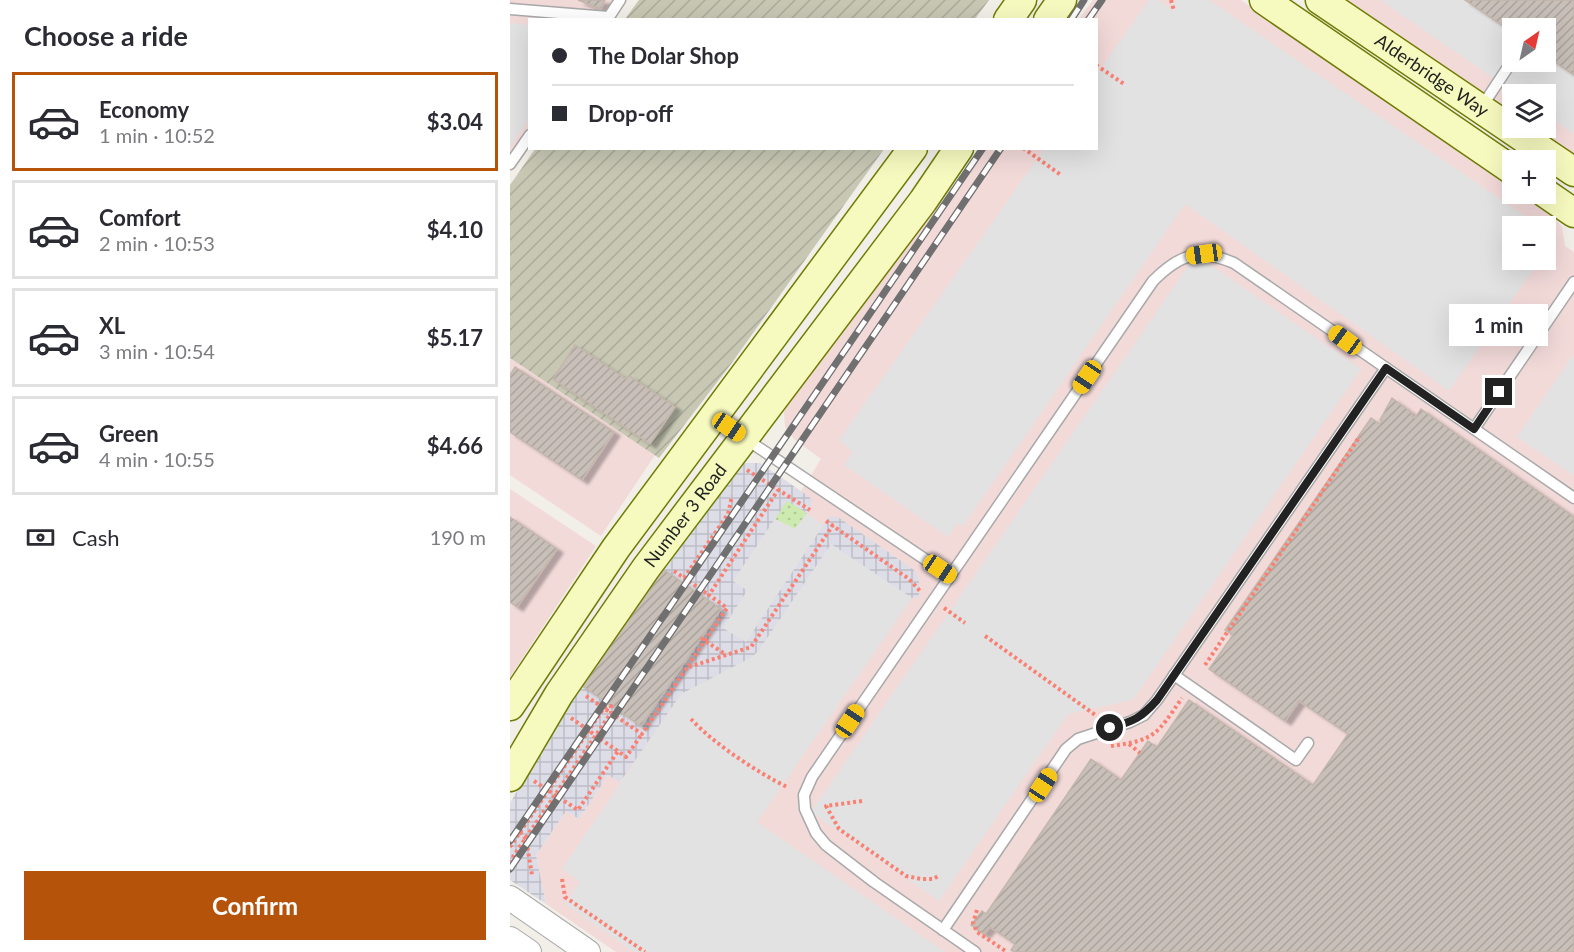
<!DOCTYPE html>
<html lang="en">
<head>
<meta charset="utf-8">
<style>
  :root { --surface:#fff; --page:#f7f7f7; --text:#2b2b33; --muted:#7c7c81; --line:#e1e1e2; --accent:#b45309 }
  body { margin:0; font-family:Lato,sans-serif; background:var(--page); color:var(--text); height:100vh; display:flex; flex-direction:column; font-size:22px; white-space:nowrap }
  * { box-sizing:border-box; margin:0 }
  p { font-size:20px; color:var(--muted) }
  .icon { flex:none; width:33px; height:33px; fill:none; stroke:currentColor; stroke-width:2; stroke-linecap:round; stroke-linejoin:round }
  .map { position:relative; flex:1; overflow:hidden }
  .side { display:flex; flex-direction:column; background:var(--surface); width:510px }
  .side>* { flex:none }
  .banner { position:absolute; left:18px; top:18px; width:570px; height:132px; border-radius:0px; box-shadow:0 6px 24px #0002; display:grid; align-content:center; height:132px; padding:0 24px; background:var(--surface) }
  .needle { width:39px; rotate:34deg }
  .fabs { position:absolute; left:992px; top:18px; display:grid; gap:12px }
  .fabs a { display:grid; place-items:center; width:54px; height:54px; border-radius:0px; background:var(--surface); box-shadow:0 6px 24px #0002; font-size:30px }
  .end { position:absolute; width:27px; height:27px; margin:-14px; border:8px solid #222; background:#fff; box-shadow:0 0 0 3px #fff }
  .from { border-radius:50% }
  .bubble { position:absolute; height:42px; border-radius:0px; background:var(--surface); box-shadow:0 6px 24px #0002; font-size:20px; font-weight:700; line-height:42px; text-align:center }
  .car { position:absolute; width:18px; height:36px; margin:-18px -9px; border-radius:8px; box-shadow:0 0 4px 2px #0007; background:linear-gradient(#f5c518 24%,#345 0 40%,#f5c518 0 76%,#345 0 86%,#f5c518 0) }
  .banner b { display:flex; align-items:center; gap:21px; height:57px; font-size:22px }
  .banner b+b { border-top:2px solid var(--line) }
  .banner i { width:15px; height:15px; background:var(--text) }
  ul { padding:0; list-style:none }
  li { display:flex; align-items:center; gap:18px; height:99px; margin:0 12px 9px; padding:0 12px; border:3px solid var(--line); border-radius:0px }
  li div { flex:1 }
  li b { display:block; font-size:22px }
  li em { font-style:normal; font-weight:700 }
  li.active { border-color:var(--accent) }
  li>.icon { width:54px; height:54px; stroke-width:1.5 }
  h2 { padding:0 24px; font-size:27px; line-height:72px }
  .pay { display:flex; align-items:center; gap:15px; height:66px; padding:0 24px; font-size:22px }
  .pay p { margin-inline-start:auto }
  .cta { display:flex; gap:12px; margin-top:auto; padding:12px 24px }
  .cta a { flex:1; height:69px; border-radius:0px; background:var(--accent); color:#fff; font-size:24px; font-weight:700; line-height:69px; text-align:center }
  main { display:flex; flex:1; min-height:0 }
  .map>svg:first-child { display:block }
</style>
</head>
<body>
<main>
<section class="side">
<h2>Choose a ride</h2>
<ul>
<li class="active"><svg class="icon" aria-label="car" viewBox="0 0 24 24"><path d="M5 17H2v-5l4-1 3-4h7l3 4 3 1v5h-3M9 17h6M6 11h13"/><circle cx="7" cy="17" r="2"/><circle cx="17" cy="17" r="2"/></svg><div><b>Economy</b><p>1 min · 10:52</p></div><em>$3.04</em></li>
<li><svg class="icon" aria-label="car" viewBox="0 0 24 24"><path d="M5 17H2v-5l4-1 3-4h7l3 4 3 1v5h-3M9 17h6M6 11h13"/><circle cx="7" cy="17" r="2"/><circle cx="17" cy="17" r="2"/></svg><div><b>Comfort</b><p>2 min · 10:53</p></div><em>$4.10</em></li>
<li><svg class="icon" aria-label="car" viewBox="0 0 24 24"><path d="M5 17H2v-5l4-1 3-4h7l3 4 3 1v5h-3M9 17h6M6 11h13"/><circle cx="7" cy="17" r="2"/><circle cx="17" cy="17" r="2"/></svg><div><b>XL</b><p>3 min · 10:54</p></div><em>$5.17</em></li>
<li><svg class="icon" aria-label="car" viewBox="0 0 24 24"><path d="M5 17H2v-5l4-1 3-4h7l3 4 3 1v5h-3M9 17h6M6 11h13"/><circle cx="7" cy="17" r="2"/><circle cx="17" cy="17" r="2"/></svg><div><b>Green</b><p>4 min · 10:55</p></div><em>$4.66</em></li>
</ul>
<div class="pay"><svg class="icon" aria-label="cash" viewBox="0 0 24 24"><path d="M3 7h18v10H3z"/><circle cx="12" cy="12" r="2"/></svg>Cash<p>190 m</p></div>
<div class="cta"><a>Confirm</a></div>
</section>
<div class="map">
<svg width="1064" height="952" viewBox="0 0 1064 952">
  <defs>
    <pattern id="construction-furrows" width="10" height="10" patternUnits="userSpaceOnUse" patternTransform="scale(1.5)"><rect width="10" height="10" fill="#c7c7b4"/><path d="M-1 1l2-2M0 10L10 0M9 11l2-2" fill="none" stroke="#abab9a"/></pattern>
    <pattern id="grass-dots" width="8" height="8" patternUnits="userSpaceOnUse" patternTransform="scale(1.5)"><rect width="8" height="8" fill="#cdebb0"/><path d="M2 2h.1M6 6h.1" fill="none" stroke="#b0c997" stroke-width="1.8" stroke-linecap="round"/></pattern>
    <pattern id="plaza-grid" width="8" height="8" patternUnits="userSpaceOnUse" patternTransform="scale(1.5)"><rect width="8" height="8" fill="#dddde8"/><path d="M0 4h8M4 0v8" fill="none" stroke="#bdbdc7"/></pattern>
    <pattern id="building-hatch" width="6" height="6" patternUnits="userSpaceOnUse" patternTransform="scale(1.5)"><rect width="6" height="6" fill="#c7bfb8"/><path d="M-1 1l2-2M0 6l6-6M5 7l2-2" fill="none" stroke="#aba49e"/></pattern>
    <filter id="shadow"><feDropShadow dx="6" dy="4" stdDeviation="1.5" flood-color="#0004"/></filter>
  </defs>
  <rect width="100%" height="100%" fill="#f2efe9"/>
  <g fill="#f2dad9" fill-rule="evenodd">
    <polygon points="0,0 110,0 97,19 20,20 19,135 0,164"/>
    <path d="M583,0H731L1002,186V194H1013L1040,212L1052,227L1055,246L1064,252V952H106L36,904L26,855L56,811L69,819L98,775L111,782L235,463H250L291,491L311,459L284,439L275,427L274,412L280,398L472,149L586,148V20L569,19ZM1002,226H1035V260H1002Z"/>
    <path d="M837,0H1064V156L1022,128H1035V94H1002V114ZM1002,28H1035V62H1002Z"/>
    <polygon points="0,358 145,455 91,536 0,475"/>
    <polygon points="0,489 86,546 0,677"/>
  </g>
  <g fill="url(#construction-furrows)">
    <polygon points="129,0 479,0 465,19 115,19"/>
    <polygon points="25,149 374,149 221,364 149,458 0,358 0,185"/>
  </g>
  <polygon fill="url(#grass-dots)" points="277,500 297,513 285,529 265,519"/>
  <g fill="#e2e2e2">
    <polygon points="639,0 648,0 660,8 666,0 699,0 1030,226 1002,226 1002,260 1030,260 939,391 675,204 453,526 448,523 438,537 334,465 343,452 329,440 534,149 586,148 587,74"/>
    <polygon points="870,0 954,0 1002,33 1002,62 1035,62 1035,55 1064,75 1064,134 1035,114 1035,94 1007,94"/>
    <polygon points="0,23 19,25 20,118 0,147"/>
    <polygon points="686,255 851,369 623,700 558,714 429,901 301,812"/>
    <polygon points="1064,354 1064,476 1007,437"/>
    <polygon points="297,513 313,525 236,643 213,628 235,594 232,587 223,581 265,519 285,529"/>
    <polygon points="321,543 402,598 247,822 435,952 124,952 55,904 70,882 52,869 171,694 242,657 249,650"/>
  </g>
  <path fill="url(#plaza-grid)" fill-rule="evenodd" d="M235,463H250L298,496L302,500L301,504L297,513L277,501L223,581L235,589V594L213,628L236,642L316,521L320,517H328L404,570L409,580V597L402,598L321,544L249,650L242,657L171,694L110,782L98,775L69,819L56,811L26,855L36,904L0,880V803L50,717L151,568L230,465ZM132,636L155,651L113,714L89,698Z"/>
  <g fill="url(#building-hatch)" stroke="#c4b6ab" stroke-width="1.5" filter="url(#shadow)">
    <polygon points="68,0 95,0 91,9"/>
    <polygon points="955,0 1064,0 1064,75 1035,55 1035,28 1002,28 1002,32"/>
    <polygon points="65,345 116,379 119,376 165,407 140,444 43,379"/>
    <polygon points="5,367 104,432 72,480 0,432 0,375"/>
    <polygon points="882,398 902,413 901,415 905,418 911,409 1064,517 1064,952 504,952 501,950 505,944 480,927 474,934 461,925 472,911 476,914 581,759 611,780 638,741 647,747 679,700 803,785 838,734 789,701 775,721 699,669 723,635 715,630 861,418 870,424 872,421 870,420"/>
    <polygon points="0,517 47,549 7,607 0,602"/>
    <polygon points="151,568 211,609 131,726 71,685"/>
  </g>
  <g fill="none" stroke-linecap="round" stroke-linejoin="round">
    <g stroke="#a9a9a9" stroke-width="13">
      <g id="service">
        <polyline points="0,9 98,17"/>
        <polyline points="97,20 110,0"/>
        <polyline points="971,108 1000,64"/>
        <polyline points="0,164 20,135"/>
        <polyline points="203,417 440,576"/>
        <polyline points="964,429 1064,282"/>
        <polyline points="664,675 786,760 798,743"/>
        <polyline points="433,930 556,749 568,739 620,722 634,715 647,700 876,368"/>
        <path d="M465,952L364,882L316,845L306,833L295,809L294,795L302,777L643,281C670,254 688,248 724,263L1064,498"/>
      </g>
    </g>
    <g stroke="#a9a9a9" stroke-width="26">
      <g id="tertiary">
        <polyline points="0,898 78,952"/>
        <polyline points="0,939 19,952"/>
      </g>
    </g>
    <g stroke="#707d05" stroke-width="31">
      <g id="secondary">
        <polyline points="754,0 1002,170"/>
        <path id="s1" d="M810,0L1064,172"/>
        <polyline points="498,20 512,0"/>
        <polyline points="538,20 552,0"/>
        <polyline points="1035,193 1064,213"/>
        <polyline points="0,706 106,548 403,148"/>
        <path id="s2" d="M0,777L49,694L136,568L413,201L449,148"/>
      </g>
    </g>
    <g stroke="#fa8072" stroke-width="4" stroke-dasharray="3 3" stroke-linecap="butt">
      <polyline points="661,0 664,11"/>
      <polyline points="586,65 614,84"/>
      <polyline points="513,148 551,175"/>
      <polyline points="237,470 300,510"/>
      <polyline points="316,521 399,579 410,591"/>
      <polyline points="164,571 199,595"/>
      <polyline points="174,578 218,514 222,496"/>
      <polyline points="434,608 455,623"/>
      <polyline points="475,636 588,717"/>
      <polyline points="191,638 215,654"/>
      <polyline points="695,665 850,436"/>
      <polyline points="179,667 241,647 323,525"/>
      <polyline points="76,696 132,734 217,608 199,595 268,490"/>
      <polyline points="61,718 116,757 132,734"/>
      <path d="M181,719C204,744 247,772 277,787"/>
      <polyline points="619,744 630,753"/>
      <path d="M601,746C646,740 647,734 672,698"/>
      <polyline points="24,781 68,810 108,751"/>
      <polyline points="352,801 316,806 329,829 396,876 411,879 423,879 430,875"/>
      <polyline points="10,832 16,839 22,875"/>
      <polyline points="0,847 94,708 101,706 101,713 0,861"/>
      <polyline points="52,879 55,897 135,952"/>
      <polyline points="467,910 463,923 467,932 497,952"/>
    </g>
    <use href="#service" stroke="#fff" stroke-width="10"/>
    <use href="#tertiary" stroke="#fff" stroke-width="24"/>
    <use href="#secondary" stroke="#f7fabf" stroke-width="28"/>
    <g stroke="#707070" stroke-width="7">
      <g id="rail">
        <polyline points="561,20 574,0"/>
        <polyline points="578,20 592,0"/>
        <polyline points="0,841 473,148"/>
        <polyline points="0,869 491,148"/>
      </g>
    </g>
    <use href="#rail" stroke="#fff" stroke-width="4.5" stroke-dasharray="14" stroke-linecap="butt"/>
  </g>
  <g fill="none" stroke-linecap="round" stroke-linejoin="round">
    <path stroke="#222" stroke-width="8" d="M600,728C624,721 631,718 647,700L876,368L964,429L989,392"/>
  </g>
  <g text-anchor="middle" stroke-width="4.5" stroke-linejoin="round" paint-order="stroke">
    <g font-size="18" fill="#222" stroke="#fff">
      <text dy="6" stroke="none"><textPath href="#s1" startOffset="135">Alderbridge Way</textPath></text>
      <text dy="6" stroke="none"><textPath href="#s2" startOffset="315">Number 3 Road</textPath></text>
    </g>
  </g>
</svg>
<div class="fabs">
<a><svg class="needle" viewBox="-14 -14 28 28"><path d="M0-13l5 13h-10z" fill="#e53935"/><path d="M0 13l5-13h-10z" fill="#7c7c81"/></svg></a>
<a><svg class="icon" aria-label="layers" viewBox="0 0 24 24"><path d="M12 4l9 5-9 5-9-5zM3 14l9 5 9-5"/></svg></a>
<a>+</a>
<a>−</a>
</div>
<i class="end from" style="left:600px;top:728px"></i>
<i class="end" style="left:989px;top:392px"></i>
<div class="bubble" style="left:939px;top:304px;width:99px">1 min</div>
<i class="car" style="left:694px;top:254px;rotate:262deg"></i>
<i class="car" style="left:835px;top:340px;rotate:306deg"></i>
<i class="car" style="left:577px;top:377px;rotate:214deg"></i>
<i class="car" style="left:219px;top:427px;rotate:124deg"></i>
<i class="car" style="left:430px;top:569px;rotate:124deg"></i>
<i class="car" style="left:340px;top:721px;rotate:34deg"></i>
<i class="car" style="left:533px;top:785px;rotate:33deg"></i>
<div class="banner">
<b><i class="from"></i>The Dolar Shop</b>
<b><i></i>Drop-off</b>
</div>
</div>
</main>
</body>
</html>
